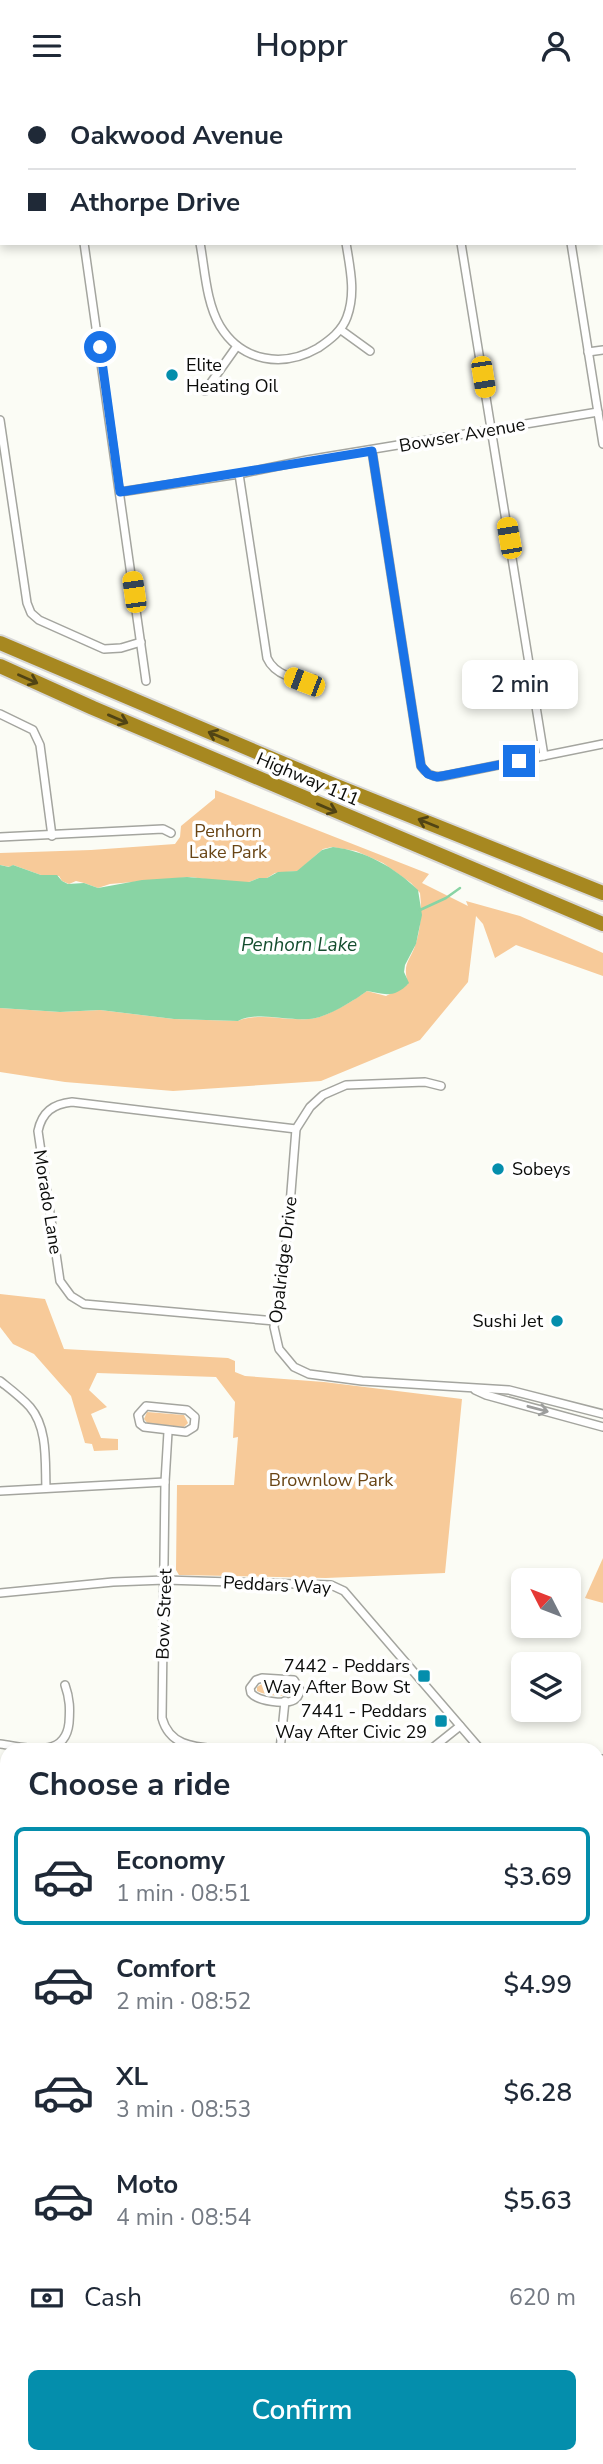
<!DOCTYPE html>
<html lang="en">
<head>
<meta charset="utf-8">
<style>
  :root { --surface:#fff; --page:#f2f2f3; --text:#1f2937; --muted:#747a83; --line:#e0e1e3; --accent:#048eac }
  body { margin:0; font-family:"Nunito Sans",sans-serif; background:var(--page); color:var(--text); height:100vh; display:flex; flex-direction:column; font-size:26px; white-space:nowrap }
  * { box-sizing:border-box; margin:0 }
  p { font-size:23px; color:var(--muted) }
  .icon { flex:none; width:38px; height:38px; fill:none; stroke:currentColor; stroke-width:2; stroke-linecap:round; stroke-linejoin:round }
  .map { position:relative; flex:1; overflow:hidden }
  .side { position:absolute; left:0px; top:1652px; width:604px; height:721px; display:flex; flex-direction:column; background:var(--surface); border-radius:21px 21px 0 0; box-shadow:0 4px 10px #0003 }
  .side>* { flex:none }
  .banner { position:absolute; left:0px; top:0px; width:604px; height:154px; box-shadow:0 4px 10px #0003; display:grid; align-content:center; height:154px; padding:0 28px; background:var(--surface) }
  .needle { width:46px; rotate:312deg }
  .buttons { position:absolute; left:511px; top:1477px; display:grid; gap:14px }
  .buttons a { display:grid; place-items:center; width:70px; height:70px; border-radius:10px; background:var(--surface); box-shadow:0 4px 10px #0003; font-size:35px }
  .end { position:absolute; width:32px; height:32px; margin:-16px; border:9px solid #1a73e8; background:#fff; box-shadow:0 0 0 4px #fff }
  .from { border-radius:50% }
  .bubble { position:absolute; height:49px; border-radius:10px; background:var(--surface); box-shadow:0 4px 10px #0003; font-size:23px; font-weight:600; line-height:49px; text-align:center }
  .car { position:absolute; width:21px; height:42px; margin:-21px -10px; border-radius:9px; box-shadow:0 0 5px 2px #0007; background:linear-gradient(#f5c518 24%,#345 0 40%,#f5c518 0 76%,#345 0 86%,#f5c518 0) }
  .banner b { display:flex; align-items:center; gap:24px; height:66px; font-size:26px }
  .banner b+b { border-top:2px solid var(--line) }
  .banner i { width:18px; height:18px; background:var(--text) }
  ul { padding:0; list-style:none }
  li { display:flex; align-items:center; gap:21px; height:98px; margin:0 14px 10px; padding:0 14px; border:4px solid transparent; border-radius:10px }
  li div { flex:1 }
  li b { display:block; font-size:26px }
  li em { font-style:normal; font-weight:600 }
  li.active { border-color:var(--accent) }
  li>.icon { width:63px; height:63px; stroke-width:1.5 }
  h2 { padding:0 28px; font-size:32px; line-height:84px }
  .pay { display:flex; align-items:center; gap:18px; height:77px; padding:0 28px; font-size:26px }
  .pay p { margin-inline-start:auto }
  .action { display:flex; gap:14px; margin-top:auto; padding:14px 28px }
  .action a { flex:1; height:80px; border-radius:10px; background:var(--accent); color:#fff; font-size:28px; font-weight:600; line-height:80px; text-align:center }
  header { display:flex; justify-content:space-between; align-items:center; height:91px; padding:0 28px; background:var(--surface); font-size:32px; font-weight:600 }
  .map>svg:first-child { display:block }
</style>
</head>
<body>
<header><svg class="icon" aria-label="menu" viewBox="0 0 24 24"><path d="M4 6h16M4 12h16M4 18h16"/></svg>Hoppr<svg class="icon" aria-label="person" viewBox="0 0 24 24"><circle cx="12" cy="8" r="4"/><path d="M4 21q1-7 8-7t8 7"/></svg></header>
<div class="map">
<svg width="603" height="2373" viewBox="0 0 603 2373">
  <rect width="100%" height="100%" fill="#fbfcf5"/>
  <g fill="#f7ca99">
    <path d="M215,699L429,783L422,792L468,815L466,810L520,825L603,862V885L516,854L495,867L483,833L476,825L468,891L420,949L321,990L173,1000L65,991L0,981V917L60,921L100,919L174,928L238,930C259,921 287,930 309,928C326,927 354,909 367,900L386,905L408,893C402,871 410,871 416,852C421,836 422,819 420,802L411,792L383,772L356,760L332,756L323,758L298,780L275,782L267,787H259L249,791H225L191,786L110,793L98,797L84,792L76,790L69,793L62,790L59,785L41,784L13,774L10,776L0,774V762L91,759L175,753L180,746L181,735L215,707Z"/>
    <polygon points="0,1203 45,1208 64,1258 228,1267 235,1270 235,1281 245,1285 324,1291 462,1308 445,1482 326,1487 179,1484 176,1479 177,1394 234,1394 238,1346 233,1347 235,1311 216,1286 97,1282 89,1299 107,1316 91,1323 101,1347 118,1348 118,1359 94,1360 92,1353 85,1352 71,1305 34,1263 13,1253 0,1236"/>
    <polygon points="147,1321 184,1324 188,1332 184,1336 148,1333 144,1328"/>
    <polygon points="603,1467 603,1512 585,1507"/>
    <path d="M265,1591L295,1593L297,1597L295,1603C285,1606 266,1605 257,1600V1596Z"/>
    <polygon points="0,1706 7,1707 7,1851 0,1851"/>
    <polygon points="603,2300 603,2373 513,2373 516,2366 597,2366 597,2305"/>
  </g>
  <g fill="#89d4a4">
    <path d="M333,756C366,760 394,776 418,799L422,824L416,853L405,874L404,881L409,892C394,908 384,903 367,900C353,910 327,927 309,928C288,930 257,920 238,930L174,928L100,919L60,921L0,917V774L9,776L13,774L41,784H57L62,790L68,793L84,792L98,797L142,789L187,786L249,791L259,787H267L278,781L297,780L322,759Z"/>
    <polygon points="0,2200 7,2202 7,2335 0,2336"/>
  </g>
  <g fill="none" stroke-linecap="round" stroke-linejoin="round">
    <polyline stroke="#89d4a4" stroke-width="2.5" points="420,819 446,807 460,797"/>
    <g stroke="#a4a59f" stroke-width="10">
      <g id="street">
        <polyline points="59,0 60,2"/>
        <polyline points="176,0 176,2"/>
        <polyline points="322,0 323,2"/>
        <polyline points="437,0 437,2"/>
        <polyline points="562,2 563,0"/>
        <polyline points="84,152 146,590"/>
        <path d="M200,152C205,179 206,211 220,235C242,271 283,277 318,257C330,249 342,240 347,226C356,202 350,177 346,152"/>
        <polyline points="461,152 544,665"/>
        <polyline points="571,152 603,353"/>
        <polyline points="341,239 370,260"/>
        <polyline points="588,261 603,259"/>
        <polyline points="205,300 237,255"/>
        <polyline points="0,329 27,512 31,522 39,529 104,558 121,557 141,551"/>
        <path d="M372,360L421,675C427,684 434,687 444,685L603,653"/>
        <path d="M239,383L267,567C274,583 298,592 314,588"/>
        <polyline points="120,401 239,383 307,369 598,321"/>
        <polyline points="0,623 33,639 40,654 52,745"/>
        <polyline points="0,746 163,738 171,742"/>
        <polyline points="441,995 425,991 346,994 323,1004 310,1016 296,1038 288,1139 274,1236 279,1258 294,1276 309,1283 362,1290 509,1299 603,1323"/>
        <path d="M275,1230L84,1213L71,1205L60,1190L38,1040C42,1021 53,1013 72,1011L296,1038"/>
        <path d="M0,1290C10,1298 21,1306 30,1316C48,1337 45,1371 46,1397"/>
        <polyline points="475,1299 486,1304 603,1336"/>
        <polygon points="146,1315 187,1319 195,1326 194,1336 186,1341 144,1336 140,1333 138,1324"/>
        <path d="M168,1341L165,1391L162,1627C170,1657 198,1656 225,1659"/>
        <polyline points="0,1400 165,1391"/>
        <polyline points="0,1502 113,1491 165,1489 331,1494 344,1500 481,1659"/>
        <path d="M262,1587L294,1589L300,1599C299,1603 299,1606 294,1609C285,1614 257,1610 251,1602L250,1597L256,1589Z"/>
        <path d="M0,1653C26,1656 65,1669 69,1632C70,1618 70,1608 65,1594"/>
        <polyline points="280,1659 285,1610"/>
        <polyline points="430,1659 460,1635"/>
        <polyline points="597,1669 603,1668"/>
        <polyline points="0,1903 7,1903"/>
        <polyline points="0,2023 7,2023"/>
        <polyline points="597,2027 603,2028"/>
        <polyline points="0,2141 7,2143"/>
        <polyline points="597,2285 603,2281"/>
        <polyline points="1,2355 5,2373"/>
        <polyline points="108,2366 109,2373"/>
        <polyline points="504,2366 505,2373"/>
      </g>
    </g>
    <g stroke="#a4a59f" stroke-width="14">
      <g id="secondary">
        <polyline points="575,0 578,2"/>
        <polyline points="602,13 603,14"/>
        <polyline points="597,2113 603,2110"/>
        <polyline points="597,2142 603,2151"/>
        <polyline points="597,2165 603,2174"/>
        <polyline points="276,2373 289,2366"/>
      </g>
    </g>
    <g stroke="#d8d8d8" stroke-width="18">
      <g id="highway">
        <polyline points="0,552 334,694 603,802"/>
        <polyline points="0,575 93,617 603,833"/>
      </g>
    </g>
    <use href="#street" stroke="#fff" stroke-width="7"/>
    <use href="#secondary" stroke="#e5dbbc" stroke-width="10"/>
    <use href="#highway" stroke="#a78820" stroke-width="14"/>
  </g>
  <defs><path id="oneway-shaft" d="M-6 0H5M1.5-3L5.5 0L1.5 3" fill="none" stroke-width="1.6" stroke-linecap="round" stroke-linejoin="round" transform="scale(1.75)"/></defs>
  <g stroke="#514414">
    <use href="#oneway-shaft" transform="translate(28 588) rotate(24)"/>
    <use href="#oneway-shaft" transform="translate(118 628) rotate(23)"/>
    <use href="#oneway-shaft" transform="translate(218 645) rotate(-157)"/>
    <use href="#oneway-shaft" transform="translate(327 717) rotate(23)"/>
    <use href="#oneway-shaft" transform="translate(428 732) rotate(-158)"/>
  </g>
  <use stroke="#9d9e9d" href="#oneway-shaft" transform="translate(538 1318) rotate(15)"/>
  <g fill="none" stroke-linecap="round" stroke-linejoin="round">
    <polyline stroke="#1a73e8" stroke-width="9" points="100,256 120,401 372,360 421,675 428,683 437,686 519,670"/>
  </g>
  <g fill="#048eac" stroke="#fff" stroke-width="2.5">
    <circle cx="172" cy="284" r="7"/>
    <circle cx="498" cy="1078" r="7"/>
    <circle cx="557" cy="1230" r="7"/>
    <rect x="417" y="1578" width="14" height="14" rx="3.5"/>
    <rect x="434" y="1623" width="14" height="14" rx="3.5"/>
  </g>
  <g text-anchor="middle" stroke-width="7" stroke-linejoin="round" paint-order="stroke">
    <g font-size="18" fill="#0b0c0a" stroke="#fff" text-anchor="end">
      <text x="186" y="280" text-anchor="start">Elite<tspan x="186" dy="21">Heating Oil</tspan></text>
      <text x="512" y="1084" text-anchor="start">Sobeys</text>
      <text x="543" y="1236">Sushi Jet</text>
      <text x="410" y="1581">7442 - Peddars<tspan x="410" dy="21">Way After Bow St</tspan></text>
      <text x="427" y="1626">7441 - Peddars<tspan x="427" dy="21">Way After Civic 29</tspan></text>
    </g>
    <g font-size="18" fill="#0b0c0a" stroke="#fff">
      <text transform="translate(462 344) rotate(-10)" y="6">Bowser Avenue</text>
      <text transform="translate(308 688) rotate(23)" y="6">Highway 111</text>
      <text transform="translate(48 1111) rotate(81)" y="6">Morado Lane</text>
      <text transform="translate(283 1169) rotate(-83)" y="6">Opalridge Drive</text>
      <text transform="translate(277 1494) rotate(3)" y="6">Peddars Way</text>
      <text transform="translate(164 1523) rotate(-88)" y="6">Bow Street</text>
    </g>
    <g font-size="18" fill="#694515" stroke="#fff">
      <text x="228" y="746">Penhorn<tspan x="228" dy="21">Lake Park</tspan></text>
      <text x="331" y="1395">Brownlow Park</text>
    </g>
    <g font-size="19" font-style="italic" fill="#144d2e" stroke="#fff">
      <text x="299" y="860">Penhorn Lake</text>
    </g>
  </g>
</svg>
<div class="buttons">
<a><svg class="needle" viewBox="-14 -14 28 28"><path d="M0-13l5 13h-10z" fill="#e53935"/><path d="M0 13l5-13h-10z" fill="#747a83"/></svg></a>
<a><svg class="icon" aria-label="layers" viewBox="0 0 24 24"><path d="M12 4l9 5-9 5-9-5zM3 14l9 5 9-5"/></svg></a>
</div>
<i class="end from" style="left:100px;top:256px"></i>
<i class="end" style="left:519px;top:670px"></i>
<div class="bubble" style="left:462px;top:569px;width:116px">2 min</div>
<i class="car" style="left:483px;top:286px;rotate:171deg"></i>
<i class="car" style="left:509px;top:447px;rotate:350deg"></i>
<i class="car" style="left:134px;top:501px;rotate:352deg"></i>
<i class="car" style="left:304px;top:591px;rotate:291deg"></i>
<div class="banner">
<b><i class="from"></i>Oakwood Avenue</b>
<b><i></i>Athorpe Drive</b>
</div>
<section class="side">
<h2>Choose a ride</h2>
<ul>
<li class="active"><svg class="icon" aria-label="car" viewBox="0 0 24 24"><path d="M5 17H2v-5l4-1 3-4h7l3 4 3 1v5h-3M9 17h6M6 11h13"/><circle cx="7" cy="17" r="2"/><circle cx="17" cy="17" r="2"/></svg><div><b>Economy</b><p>1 min · 08:51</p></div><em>$3.69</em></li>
<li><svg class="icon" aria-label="car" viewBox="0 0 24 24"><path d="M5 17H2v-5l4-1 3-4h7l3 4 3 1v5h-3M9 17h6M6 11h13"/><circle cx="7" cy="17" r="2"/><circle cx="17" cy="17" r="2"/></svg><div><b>Comfort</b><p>2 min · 08:52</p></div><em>$4.99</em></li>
<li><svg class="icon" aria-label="car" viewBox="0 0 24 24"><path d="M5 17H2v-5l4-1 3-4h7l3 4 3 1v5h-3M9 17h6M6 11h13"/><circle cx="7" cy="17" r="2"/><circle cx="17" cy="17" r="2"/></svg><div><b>XL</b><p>3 min · 08:53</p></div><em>$6.28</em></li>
<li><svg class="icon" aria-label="car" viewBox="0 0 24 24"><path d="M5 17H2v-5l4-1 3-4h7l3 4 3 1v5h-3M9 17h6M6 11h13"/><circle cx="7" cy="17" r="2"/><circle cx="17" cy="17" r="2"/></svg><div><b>Moto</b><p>4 min · 08:54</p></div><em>$5.63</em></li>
</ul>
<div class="pay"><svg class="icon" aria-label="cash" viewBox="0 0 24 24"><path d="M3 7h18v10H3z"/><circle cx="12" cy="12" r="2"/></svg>Cash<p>620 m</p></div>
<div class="action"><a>Confirm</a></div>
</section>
</div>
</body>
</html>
